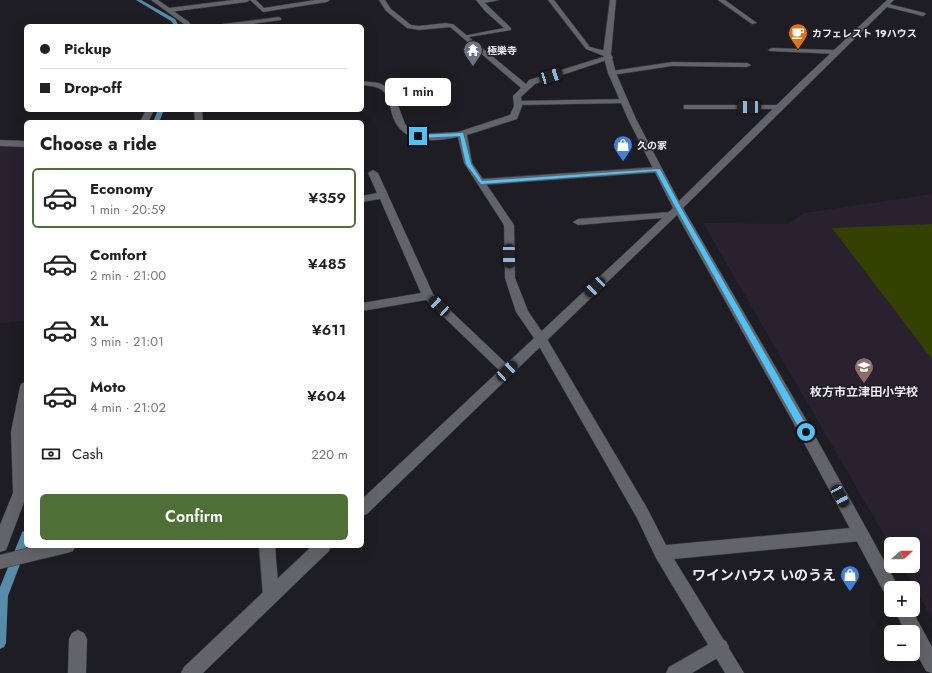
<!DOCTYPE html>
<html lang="en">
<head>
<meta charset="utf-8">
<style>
  :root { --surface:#fff; --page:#f2f2f2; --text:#202124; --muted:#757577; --line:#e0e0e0; --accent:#4e6f36 }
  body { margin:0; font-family:Jost,"Noto Sans JP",sans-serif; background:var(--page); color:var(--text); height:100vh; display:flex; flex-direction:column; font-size:15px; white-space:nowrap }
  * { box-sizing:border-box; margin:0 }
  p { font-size:13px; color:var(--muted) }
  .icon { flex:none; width:22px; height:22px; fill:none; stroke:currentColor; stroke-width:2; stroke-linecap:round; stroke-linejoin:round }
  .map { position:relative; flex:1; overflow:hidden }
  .drawer { position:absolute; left:24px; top:120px; width:340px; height:428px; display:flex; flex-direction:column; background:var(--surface); border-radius:6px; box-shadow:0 4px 16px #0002 }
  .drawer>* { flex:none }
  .guide { position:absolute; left:24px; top:24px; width:340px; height:88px; border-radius:6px; box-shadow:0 4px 16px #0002; display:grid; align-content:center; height:88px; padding:0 16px; background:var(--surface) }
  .needle { width:26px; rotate:69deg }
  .buttons { position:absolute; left:884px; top:537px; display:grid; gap:8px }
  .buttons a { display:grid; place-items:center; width:36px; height:36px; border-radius:6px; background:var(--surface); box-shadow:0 4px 16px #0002; font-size:20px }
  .end { position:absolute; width:18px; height:18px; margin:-9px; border:5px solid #4fc3f7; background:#111; box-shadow:0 0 0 2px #111 }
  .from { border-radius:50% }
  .bubble { position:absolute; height:28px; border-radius:6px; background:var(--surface); box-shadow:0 4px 16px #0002; font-size:13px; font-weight:600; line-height:28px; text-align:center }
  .car { position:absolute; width:12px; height:24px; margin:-12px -6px; border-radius:5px; box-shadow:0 0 3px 1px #0007; background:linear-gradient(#222 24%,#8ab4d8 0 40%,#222 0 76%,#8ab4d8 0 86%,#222 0) }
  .guide b { display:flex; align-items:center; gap:14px; height:38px; font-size:15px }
  .guide b+b { border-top:1px solid var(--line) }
  .guide i { width:10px; height:10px; background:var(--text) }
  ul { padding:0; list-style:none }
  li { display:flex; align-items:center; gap:12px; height:60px; margin:0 8px 6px; padding:0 8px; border:2px solid transparent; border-radius:6px }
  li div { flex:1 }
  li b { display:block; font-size:15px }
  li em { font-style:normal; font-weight:600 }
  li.active { border-color:var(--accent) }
  li>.icon { width:36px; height:36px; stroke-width:1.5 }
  h2 { padding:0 16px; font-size:18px; line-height:48px }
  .pay { display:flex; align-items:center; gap:10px; height:44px; padding:0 16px; font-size:15px }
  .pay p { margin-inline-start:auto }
  .primary-button { display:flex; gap:8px; margin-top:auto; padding:8px 16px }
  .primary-button a { flex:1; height:46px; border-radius:6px; background:var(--accent); color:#fff; font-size:16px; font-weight:600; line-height:46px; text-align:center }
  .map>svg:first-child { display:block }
</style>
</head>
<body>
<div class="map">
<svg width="932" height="673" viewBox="0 0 932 673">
  <rect width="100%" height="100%" fill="#1d1d23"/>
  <g fill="#292130">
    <polygon points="0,143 26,144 26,321 0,323"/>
    <polygon points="932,194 932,618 902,566 913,566 913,544 891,544 891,547 703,223 788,224 804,213"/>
  </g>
  <polygon fill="#354100" points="932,224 932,359 832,228"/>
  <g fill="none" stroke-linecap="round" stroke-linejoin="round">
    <g fill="#568ca8" fill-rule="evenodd">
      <polygon points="136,0 141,0 175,19 179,26 175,26 171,21"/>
      <polygon points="158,110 164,110 159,122 153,122"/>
      <polygon points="26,530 27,546 8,596 6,643 4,647 0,649 0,587 21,535 22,532"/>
    </g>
    <g stroke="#3a3a3e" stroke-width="1">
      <g id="service">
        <polygon points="233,0 256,0 264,8 315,0 330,0 327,2 263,12 250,0 247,2 169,12 166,10 169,8"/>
        <polygon points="379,0 385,0 391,9 411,25 419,26 446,23 454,25 451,27 419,30 407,28 386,11"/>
        <polygon points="476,0 499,0 485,3 511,28 511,30 463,38 463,36 504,28 485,11"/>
        <polygon points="885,3 925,13 926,14 923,16 883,6 883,4"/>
        <polygon points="279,17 281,18 281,20 239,26 220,26 223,24"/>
        <polygon points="772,48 836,50 840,52 836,54 770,51 768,50"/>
        <polygon points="624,99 627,99 627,103 518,105 514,103 518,101"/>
        <polygon points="684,105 779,105 783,107 779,109 684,109"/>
        <polygon points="658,167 663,170 661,172 481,185 476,182 481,179"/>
        <polygon points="671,212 676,215 674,217 578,225 573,222 578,219"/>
        <polygon points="78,630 84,633 87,639 86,673 68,673 69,639 72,633"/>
        <polygon points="720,638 726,641 729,647 726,653 692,673 666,673 669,667"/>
      </g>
    </g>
    <g stroke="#3a3a3e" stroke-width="1">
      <g id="minor">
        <polygon points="151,0 158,0 189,22 191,26 185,26 184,24"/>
        <polygon points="548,0 554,0 590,47 610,52 610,56 604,56 586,49"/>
        <polygon points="718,0 725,0 757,23 752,24"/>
        <path d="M449,24H453L526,84L529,80L606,56H612L613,58L535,84L521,97L522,106L517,119L467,135L472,163L514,225L515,278L528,311L547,339L647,508L666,545L861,527L866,529L869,534L866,539L861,541L674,559L744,673H725L656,558L637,518L536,341L516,312L505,278L504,225L464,163L458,137C433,142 401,145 392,114C390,107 389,96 383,91C377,86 369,86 362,85V81L379,83L389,88L395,97L405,124L410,130L421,134L458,132L510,115L514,106L513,96L521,88L449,26Z"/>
        <polygon points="672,62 747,63 751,65 747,67 672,66 612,75 608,73 612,71"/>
        <polygon points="146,110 154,110 148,122 140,122"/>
        <polygon points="194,110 202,110 203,122 195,122"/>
        <polygon points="0,140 26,141 26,147 0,146"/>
        <polygon points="373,170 378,173 433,294 511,368 513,371 511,374 507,376 503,374 426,300 362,311 362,303 421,293 380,199 362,202 362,196 377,193 368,173"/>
        <polygon points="26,382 26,497 6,550 0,552 0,525 13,493 11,432 20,387 21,384"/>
        <polygon points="37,546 75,546 73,551 67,553 0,569 0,555"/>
        <polygon points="259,546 275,546 279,595 277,601 271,603 265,601 263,595"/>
      </g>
    </g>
    <g stroke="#3a3a3e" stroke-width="1">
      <g id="tertiary">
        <polygon points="610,0 616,0 611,54 616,73 636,119 679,201 798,84 887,0 894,0 683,208 804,416 897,584 899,588 891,588 891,597 885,594 794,424 677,215 367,514 362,516 362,499 673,208 628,119 608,73 603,54"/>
        <polygon points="312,546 331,546 329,551 203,673 181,673 184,667"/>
        <polygon points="895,610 912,610 932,647 932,673 926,671 913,647 913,632 905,632"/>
      </g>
    </g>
    <use href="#service" fill="#63646a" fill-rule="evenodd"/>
    <use href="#minor" fill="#63646a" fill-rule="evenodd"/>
    <use href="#tertiary" fill="#63646a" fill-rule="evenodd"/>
  </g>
  <polygon fill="#4fc3f7" points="463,133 471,164 482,181 660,169 681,208 809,430 809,435 803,435 676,208 656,171 481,184 466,164 460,136 418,138 416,136 418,135"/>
  <defs>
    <g id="cafe-pin" transform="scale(1)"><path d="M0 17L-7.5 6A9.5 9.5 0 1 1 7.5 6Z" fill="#e8710a" stroke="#1d1d23"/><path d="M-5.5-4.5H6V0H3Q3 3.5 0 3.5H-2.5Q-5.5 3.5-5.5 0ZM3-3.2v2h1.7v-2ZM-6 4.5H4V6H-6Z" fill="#fff"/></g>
    <g id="temple-pin" transform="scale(1)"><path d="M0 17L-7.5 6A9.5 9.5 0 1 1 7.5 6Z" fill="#6b7280" stroke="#1d1d23"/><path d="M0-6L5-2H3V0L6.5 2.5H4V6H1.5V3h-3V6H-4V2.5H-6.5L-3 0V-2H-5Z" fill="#fff"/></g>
    <g id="shop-pin" transform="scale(1)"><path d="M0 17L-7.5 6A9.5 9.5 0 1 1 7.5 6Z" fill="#3f7fe0" stroke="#1d1d23"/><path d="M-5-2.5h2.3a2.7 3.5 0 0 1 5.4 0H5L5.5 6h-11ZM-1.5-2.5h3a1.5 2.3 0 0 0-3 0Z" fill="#fff"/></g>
    <g id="school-pin" transform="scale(1)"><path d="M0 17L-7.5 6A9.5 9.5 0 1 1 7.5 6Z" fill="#8d6e63" stroke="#1d1d23"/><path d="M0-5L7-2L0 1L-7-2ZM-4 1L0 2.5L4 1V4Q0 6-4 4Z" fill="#fff"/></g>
  </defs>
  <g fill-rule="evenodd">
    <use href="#cafe-pin" x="798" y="33"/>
    <use href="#temple-pin" x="473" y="50"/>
    <use href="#shop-pin" x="623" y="145"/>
    <use href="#school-pin" x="864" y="367"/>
    <use href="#shop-pin" x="850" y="575"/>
  </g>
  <g text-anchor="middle" stroke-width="3" stroke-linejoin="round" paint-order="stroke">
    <g font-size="10" font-weight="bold" fill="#ededf1" stroke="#1d1d23" text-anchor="start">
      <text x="812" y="37">カフェレスト 19ハウス</text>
      <text x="487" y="54">極樂寺</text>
      <text x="637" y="149">久の家</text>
    </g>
    <g font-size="12" font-weight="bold" fill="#ededf1" stroke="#1d1d23">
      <text x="864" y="396">枚方市立津田小学校</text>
    </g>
    <g font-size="14" font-weight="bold" fill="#ededf1" stroke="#1d1d23" text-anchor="end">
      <text x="836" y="580">ワインハウス いのうえ</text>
    </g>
  </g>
</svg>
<div class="buttons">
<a><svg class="needle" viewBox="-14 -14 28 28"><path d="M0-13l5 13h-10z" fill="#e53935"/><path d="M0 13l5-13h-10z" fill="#757577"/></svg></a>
<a>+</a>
<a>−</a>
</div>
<i class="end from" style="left:806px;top:432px"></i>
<i class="end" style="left:418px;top:136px"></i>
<div class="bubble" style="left:385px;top:78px;width:66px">1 min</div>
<i class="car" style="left:551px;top:76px;rotate:73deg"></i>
<i class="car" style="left:749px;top:107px;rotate:270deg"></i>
<i class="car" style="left:509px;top:256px;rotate:179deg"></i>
<i class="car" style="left:595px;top:287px;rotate:226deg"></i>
<i class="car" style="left:439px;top:306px;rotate:313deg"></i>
<i class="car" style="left:507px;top:371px;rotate:47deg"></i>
<i class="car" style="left:840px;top:496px;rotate:151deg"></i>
<div class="guide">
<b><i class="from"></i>Pickup</b>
<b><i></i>Drop-off</b>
</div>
<section class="drawer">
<h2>Choose a ride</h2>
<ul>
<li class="active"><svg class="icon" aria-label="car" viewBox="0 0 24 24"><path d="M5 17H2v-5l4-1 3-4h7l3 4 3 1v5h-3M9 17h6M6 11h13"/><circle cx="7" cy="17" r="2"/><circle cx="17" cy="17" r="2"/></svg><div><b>Economy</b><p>1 min · 20:59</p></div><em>¥359</em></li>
<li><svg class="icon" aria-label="car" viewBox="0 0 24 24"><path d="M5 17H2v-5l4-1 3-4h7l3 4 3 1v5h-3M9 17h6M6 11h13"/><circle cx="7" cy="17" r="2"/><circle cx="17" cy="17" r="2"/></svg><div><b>Comfort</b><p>2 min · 21:00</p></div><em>¥485</em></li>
<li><svg class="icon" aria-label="car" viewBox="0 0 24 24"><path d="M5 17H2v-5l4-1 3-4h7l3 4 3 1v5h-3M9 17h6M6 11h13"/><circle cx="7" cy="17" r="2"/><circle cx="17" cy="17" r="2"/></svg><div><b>XL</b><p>3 min · 21:01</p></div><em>¥611</em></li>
<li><svg class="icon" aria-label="car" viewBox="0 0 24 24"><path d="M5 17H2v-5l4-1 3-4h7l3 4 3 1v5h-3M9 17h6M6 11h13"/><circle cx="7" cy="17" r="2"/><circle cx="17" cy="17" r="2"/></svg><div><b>Moto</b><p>4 min · 21:02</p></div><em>¥604</em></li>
</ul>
<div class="pay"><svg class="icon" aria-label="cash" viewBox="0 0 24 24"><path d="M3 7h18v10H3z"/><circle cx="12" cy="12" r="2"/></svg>Cash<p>220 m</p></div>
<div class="primary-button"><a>Confirm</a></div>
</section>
</div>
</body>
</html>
